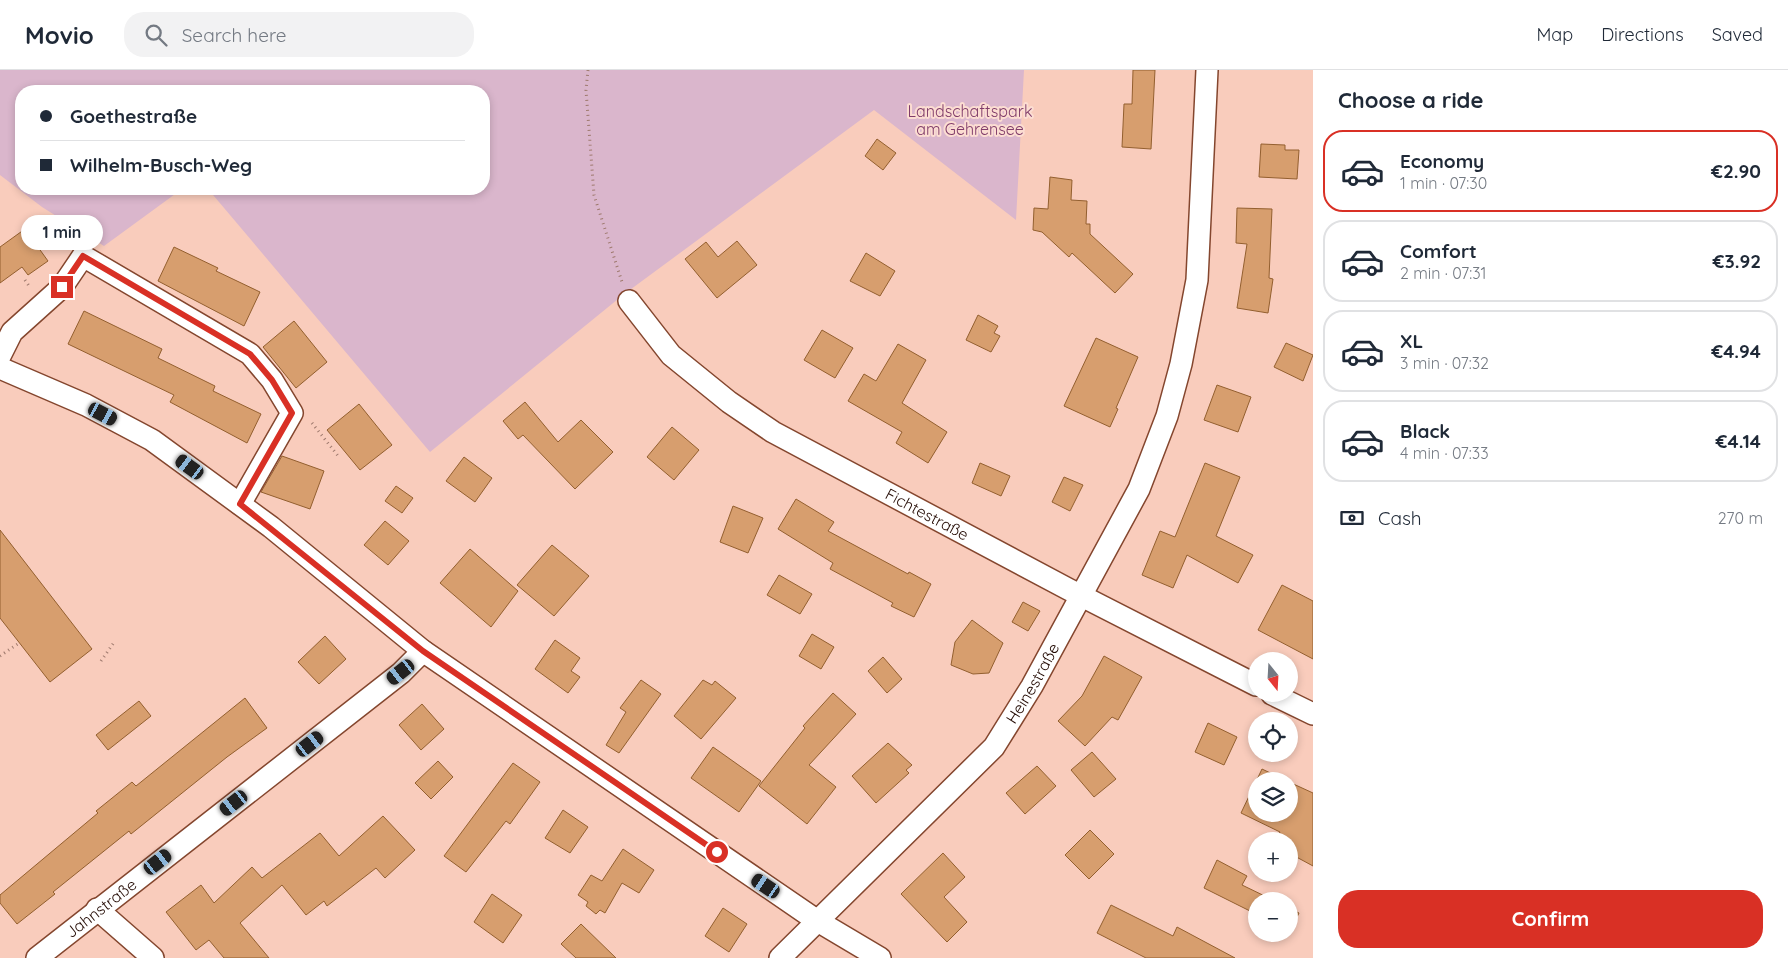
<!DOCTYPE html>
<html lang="en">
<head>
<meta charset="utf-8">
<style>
  :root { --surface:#fff; --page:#f2f2f3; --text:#1f2937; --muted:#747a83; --line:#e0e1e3; --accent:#d93025 }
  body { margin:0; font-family:Quicksand,sans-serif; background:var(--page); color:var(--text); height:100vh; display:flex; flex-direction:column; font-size:19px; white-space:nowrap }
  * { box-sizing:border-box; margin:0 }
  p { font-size:16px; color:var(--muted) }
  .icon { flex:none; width:28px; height:28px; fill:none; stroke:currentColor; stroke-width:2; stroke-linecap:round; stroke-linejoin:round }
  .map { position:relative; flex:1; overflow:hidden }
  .side { display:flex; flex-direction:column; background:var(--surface); width:475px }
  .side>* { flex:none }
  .top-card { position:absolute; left:15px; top:15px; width:475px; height:110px; border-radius:20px; box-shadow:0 2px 8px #0003; display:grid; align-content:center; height:110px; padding:0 25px; background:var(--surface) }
  .needle { width:32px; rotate:162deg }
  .fabs { position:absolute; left:1248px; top:582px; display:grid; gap:10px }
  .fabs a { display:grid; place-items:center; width:50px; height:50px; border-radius:50%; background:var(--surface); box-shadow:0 2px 8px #0003; font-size:25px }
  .end { position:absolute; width:22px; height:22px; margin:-11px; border:6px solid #d93025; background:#fff; box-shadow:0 0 0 2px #fff }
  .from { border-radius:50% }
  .bubble { position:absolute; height:35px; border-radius:18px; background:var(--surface); box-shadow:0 2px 8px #0003; font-size:16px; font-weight:700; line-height:35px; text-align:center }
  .car { position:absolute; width:15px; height:30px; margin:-15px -8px; border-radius:6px; box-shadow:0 0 4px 1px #0007; background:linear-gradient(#222 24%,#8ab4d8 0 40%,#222 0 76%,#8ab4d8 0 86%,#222 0) }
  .top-card b { display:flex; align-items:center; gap:18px; height:48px; font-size:19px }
  .top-card b+b { border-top:1px solid var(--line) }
  .top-card i { width:12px; height:12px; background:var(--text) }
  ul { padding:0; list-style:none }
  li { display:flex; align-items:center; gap:15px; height:82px; margin:0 10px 8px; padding:0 15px; border:2px solid var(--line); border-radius:20px }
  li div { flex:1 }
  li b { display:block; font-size:19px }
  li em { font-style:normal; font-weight:700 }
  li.active { border-color:var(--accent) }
  li>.icon { width:45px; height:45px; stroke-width:1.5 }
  h2 { padding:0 25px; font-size:22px; line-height:60px }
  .pay { display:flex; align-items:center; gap:12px; height:55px; padding:0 25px; font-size:19px }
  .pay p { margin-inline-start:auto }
  .button { display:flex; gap:10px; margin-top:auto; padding:10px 25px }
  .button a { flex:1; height:58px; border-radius:20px; background:var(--accent); color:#fff; font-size:20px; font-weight:700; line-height:58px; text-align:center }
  header { display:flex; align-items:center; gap:30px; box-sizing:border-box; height:70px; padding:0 25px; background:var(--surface); border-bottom:1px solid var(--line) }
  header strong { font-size:24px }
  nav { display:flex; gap:28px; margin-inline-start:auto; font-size:18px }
  .search { width:350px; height:45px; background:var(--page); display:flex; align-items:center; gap:12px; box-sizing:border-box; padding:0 18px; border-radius:20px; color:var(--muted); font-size:19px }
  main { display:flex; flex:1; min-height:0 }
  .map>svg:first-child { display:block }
</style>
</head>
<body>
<header>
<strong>Movio</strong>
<div class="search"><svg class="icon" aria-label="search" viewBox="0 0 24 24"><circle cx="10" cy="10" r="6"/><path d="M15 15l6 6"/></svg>Search here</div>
<nav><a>Map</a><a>Directions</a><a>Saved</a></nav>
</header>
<main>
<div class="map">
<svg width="1313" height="888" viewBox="0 0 1313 888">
  <rect width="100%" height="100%" fill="#f9ccbc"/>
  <polygon fill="#dab6cc" points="0,0 1024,0 1016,150 874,40 623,225 430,382 208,119 484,119 484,21 21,21 21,119 182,119 104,176 42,137 0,105"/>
  <g fill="#d79e6e" stroke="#935f2f">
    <polygon points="1133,0 1155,0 1151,79 1122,77 1124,34 1132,34"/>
    <polygon points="877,69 896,83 883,100 865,86"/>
    <polygon points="1261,74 1285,75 1285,80 1299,80 1297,109 1259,107"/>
    <polygon points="1050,107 1072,110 1071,130 1087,131 1086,154 1090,154 1090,164 1133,204 1115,223 1072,183 1069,187 1042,162 1033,160 1034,138 1048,139"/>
    <polygon points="1237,138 1272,139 1269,208 1273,209 1268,243 1237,238 1247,174 1236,173"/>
    <polygon points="25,159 48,191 28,205 22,197 0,213 0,177"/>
    <polygon points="737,171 757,195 717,228 685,189 706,172 718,187"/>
    <polygon points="174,177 218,198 216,201 260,222 244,256 158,211"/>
    <polygon points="866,183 895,201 880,226 850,211"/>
    <polygon points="84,241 162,279 158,288 215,316 213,321 261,344 247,373 170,332 174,325 68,274"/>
    <polygon points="978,245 998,256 994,263 1000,266 991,282 966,270"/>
    <polygon points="294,251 327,292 296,318 263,277"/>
    <polygon points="822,260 853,278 835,308 804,290"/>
    <polygon points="1096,268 1138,287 1116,338 1118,339 1110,357 1064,336"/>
    <polygon points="1286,273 1313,285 1303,311 1274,297"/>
    <polygon points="898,274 926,290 902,333 947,362 928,393 896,373 902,362 848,331 864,304 876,311"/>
    <polygon points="1217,315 1251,327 1238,362 1204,350"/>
    <polygon points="525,332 558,372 581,350 613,382 575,419 523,365 518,369 503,351"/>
    <polygon points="359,334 392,375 360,400 327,360"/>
    <polygon points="672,357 699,380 674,410 647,387"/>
    <polygon points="282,386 324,401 310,439 261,422"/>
    <polygon points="464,387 492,408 475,432 446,411"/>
    <polygon points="980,393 1010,406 1001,426 972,413"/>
    <polygon points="1205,393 1240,407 1216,466 1253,485 1238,513 1187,485 1173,518 1142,505 1160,461 1175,467"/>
    <polygon points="1064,407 1083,415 1070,441 1052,432"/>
    <polygon points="396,416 413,428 402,443 385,431"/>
    <polygon points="796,429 834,452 828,461 908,504 909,502 931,514 914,547 891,536 893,533 830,499 833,493 778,459"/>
    <polygon points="733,436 763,448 748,483 720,472"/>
    <polygon points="385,451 409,471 388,495 364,475"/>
    <polygon points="0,460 92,579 50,612 0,548"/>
    <polygon points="552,475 589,506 554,546 517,515"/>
    <polygon points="470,479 518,521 491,557 440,513"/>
    <polygon points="779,505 812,524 800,544 767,525"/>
    <polygon points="1282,515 1313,531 1313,589 1258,560"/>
    <polygon points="1023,532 1040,541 1028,561 1012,552"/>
    <polygon points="972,550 1003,573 989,603 973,604 951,595 955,572"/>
    <polygon points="812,564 834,577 821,599 799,586"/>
    <polygon points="325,566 346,589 319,614 298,592"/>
    <polygon points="555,570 580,588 571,601 580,607 568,623 535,599"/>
    <polygon points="1104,586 1142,607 1118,650 1112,647 1085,676 1058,651 1082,626"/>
    <polygon points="883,587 902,609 887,623 868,601"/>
    <polygon points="641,610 661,624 619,683 606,675 626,642 620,638"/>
    <polygon points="703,610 712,615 715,611 736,628 701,669 674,646"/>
    <polygon points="833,623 856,644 809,695 836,717 807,754 759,716 805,658 803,656"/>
    <polygon points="245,628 267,658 227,687 131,764 129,761 53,822 55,824 17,854 0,833 0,825 98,743 96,741 132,712 136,716"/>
    <polygon points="139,631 151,646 108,680 96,665"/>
    <polygon points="422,634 444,659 421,680 399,655"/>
    <polygon points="1208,653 1237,667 1224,695 1195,682"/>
    <polygon points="888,673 912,695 906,700 909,703 876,733 852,706"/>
    <polygon points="713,677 761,711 739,742 691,708"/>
    <polygon points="1092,682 1116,709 1094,727 1071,700"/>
    <polygon points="438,691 453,707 431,729 415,713"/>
    <polygon points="513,693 540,712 510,754 506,751 466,802 444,786"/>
    <polygon points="1037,696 1056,716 1025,744 1006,723"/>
    <polygon points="1262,699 1287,711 1256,711 1256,744 1289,744 1289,712 1313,723 1313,796 1289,783 1289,771 1276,771 1280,762 1241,743"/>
    <polygon points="563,740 588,757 570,783 545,768"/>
    <polygon points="383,746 415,780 385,808 376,798 327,836 324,831 306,845 282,815 240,853 269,888 224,888 209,870 196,880 166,842 201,815 214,833 252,797 262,808 320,763 339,786"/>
    <polygon points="1090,760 1114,784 1089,809 1065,785"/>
    <polygon points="623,779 654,800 639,823 622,813 605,843 600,840 596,844 586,836 588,832 578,825 591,805 602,811"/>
    <polygon points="943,783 965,807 944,827 967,852 947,872 901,824"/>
    <polygon points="1217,790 1247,806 1242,815 1275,831 1256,831 1256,844 1204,818"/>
    <polygon points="492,824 522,845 503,873 474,852"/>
    <polygon points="1111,835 1173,866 1177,857 1235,888 1146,888 1097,863"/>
    <polygon points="723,838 747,854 729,882 705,866"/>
    <polygon points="1289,838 1299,843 1290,861 1289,860"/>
    <polygon points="581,854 616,888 576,888 561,874"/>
  </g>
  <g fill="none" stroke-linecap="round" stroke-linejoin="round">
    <g stroke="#84462e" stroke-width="24">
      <g id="street">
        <path id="s1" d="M629,231L671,285L729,332L773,362L1068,519L1256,615"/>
        <polyline points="0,286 12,262 62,217 83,186 250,284 272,310 292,343 240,434"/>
        <polyline points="0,298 86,335 152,370 271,457 423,581 816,850 880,888"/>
        <polyline points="1272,624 1313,644"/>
        <polyline points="97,839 153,888"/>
        <path id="s2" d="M37,888L401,603L423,581"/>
        <path id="s3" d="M780,888L994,677L1032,616L1139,419L1167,346L1181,294L1197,210L1207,0"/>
      </g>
    </g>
    <g stroke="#9e796d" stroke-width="3" stroke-dasharray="1 4" stroke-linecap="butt">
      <polyline points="588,0 586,20 594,125 622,212"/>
      <polyline points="25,210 29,216"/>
      <polyline points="312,353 339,387"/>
      <polyline points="0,586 19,573"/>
      <polyline points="101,591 115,571"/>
    </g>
    <use href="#street" stroke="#fff" stroke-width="21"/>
  </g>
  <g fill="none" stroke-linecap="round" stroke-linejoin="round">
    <polyline stroke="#d93025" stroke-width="6" points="62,217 83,186 250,284 272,310 292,343 240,434 423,581 717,782"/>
  </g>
  <g text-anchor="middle" stroke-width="4" stroke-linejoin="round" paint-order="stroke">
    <g font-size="16" fill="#803c6a" stroke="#fcddd2">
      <text x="970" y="47">Landschaftspark<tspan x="970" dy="18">am Gehrensee</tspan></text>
    </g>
    <g font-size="16" fill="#230a03" stroke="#fcddd2">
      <text dy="6" stroke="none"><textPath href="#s1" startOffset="371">Fichtestraße</textPath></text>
      <text dy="6" stroke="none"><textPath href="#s3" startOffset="375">Heinestraße</textPath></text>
      <text dy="6" stroke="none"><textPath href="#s2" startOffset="81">Jahnstraße</textPath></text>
    </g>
  </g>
</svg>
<div class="fabs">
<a><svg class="needle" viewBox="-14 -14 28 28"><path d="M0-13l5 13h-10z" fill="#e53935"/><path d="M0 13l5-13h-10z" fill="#747a83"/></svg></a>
<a><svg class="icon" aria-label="locate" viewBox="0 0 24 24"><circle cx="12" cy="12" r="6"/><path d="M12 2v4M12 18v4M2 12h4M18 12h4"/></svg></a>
<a><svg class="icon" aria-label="layers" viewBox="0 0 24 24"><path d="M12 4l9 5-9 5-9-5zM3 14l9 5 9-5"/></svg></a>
<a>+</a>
<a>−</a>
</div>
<i class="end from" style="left:717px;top:782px"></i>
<i class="end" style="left:62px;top:217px"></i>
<div class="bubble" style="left:21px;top:145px;width:82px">1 min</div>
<i class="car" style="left:103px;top:344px;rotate:118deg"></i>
<i class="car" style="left:190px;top:397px;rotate:306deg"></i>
<i class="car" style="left:401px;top:602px;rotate:232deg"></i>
<i class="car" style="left:310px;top:674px;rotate:52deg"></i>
<i class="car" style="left:234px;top:733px;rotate:232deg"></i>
<i class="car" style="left:158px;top:792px;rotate:52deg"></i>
<i class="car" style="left:766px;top:816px;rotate:304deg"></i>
<div class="top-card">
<b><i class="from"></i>Goethestraße</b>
<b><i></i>Wilhelm-Busch-Weg</b>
</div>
</div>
<section class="side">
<h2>Choose a ride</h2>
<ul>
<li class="active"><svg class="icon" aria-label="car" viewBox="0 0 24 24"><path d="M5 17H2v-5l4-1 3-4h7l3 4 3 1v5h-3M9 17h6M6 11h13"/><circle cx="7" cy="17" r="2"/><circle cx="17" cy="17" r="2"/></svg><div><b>Economy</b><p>1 min · 07:30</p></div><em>€2.90</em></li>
<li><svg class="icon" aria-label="car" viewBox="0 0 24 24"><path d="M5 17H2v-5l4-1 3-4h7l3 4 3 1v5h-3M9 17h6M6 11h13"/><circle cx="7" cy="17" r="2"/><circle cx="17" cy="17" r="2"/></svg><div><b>Comfort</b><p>2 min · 07:31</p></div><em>€3.92</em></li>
<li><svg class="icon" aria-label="car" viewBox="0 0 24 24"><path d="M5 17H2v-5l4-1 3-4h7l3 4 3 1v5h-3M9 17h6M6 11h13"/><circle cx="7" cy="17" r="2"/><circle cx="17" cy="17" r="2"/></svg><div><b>XL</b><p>3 min · 07:32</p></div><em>€4.94</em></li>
<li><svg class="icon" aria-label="car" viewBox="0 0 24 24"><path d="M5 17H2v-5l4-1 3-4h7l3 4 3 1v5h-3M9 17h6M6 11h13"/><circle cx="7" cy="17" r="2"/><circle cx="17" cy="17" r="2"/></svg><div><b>Black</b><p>4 min · 07:33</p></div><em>€4.14</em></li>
</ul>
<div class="pay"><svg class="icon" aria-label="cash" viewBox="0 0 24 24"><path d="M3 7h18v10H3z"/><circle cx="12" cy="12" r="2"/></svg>Cash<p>270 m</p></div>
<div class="button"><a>Confirm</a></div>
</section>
</main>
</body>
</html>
